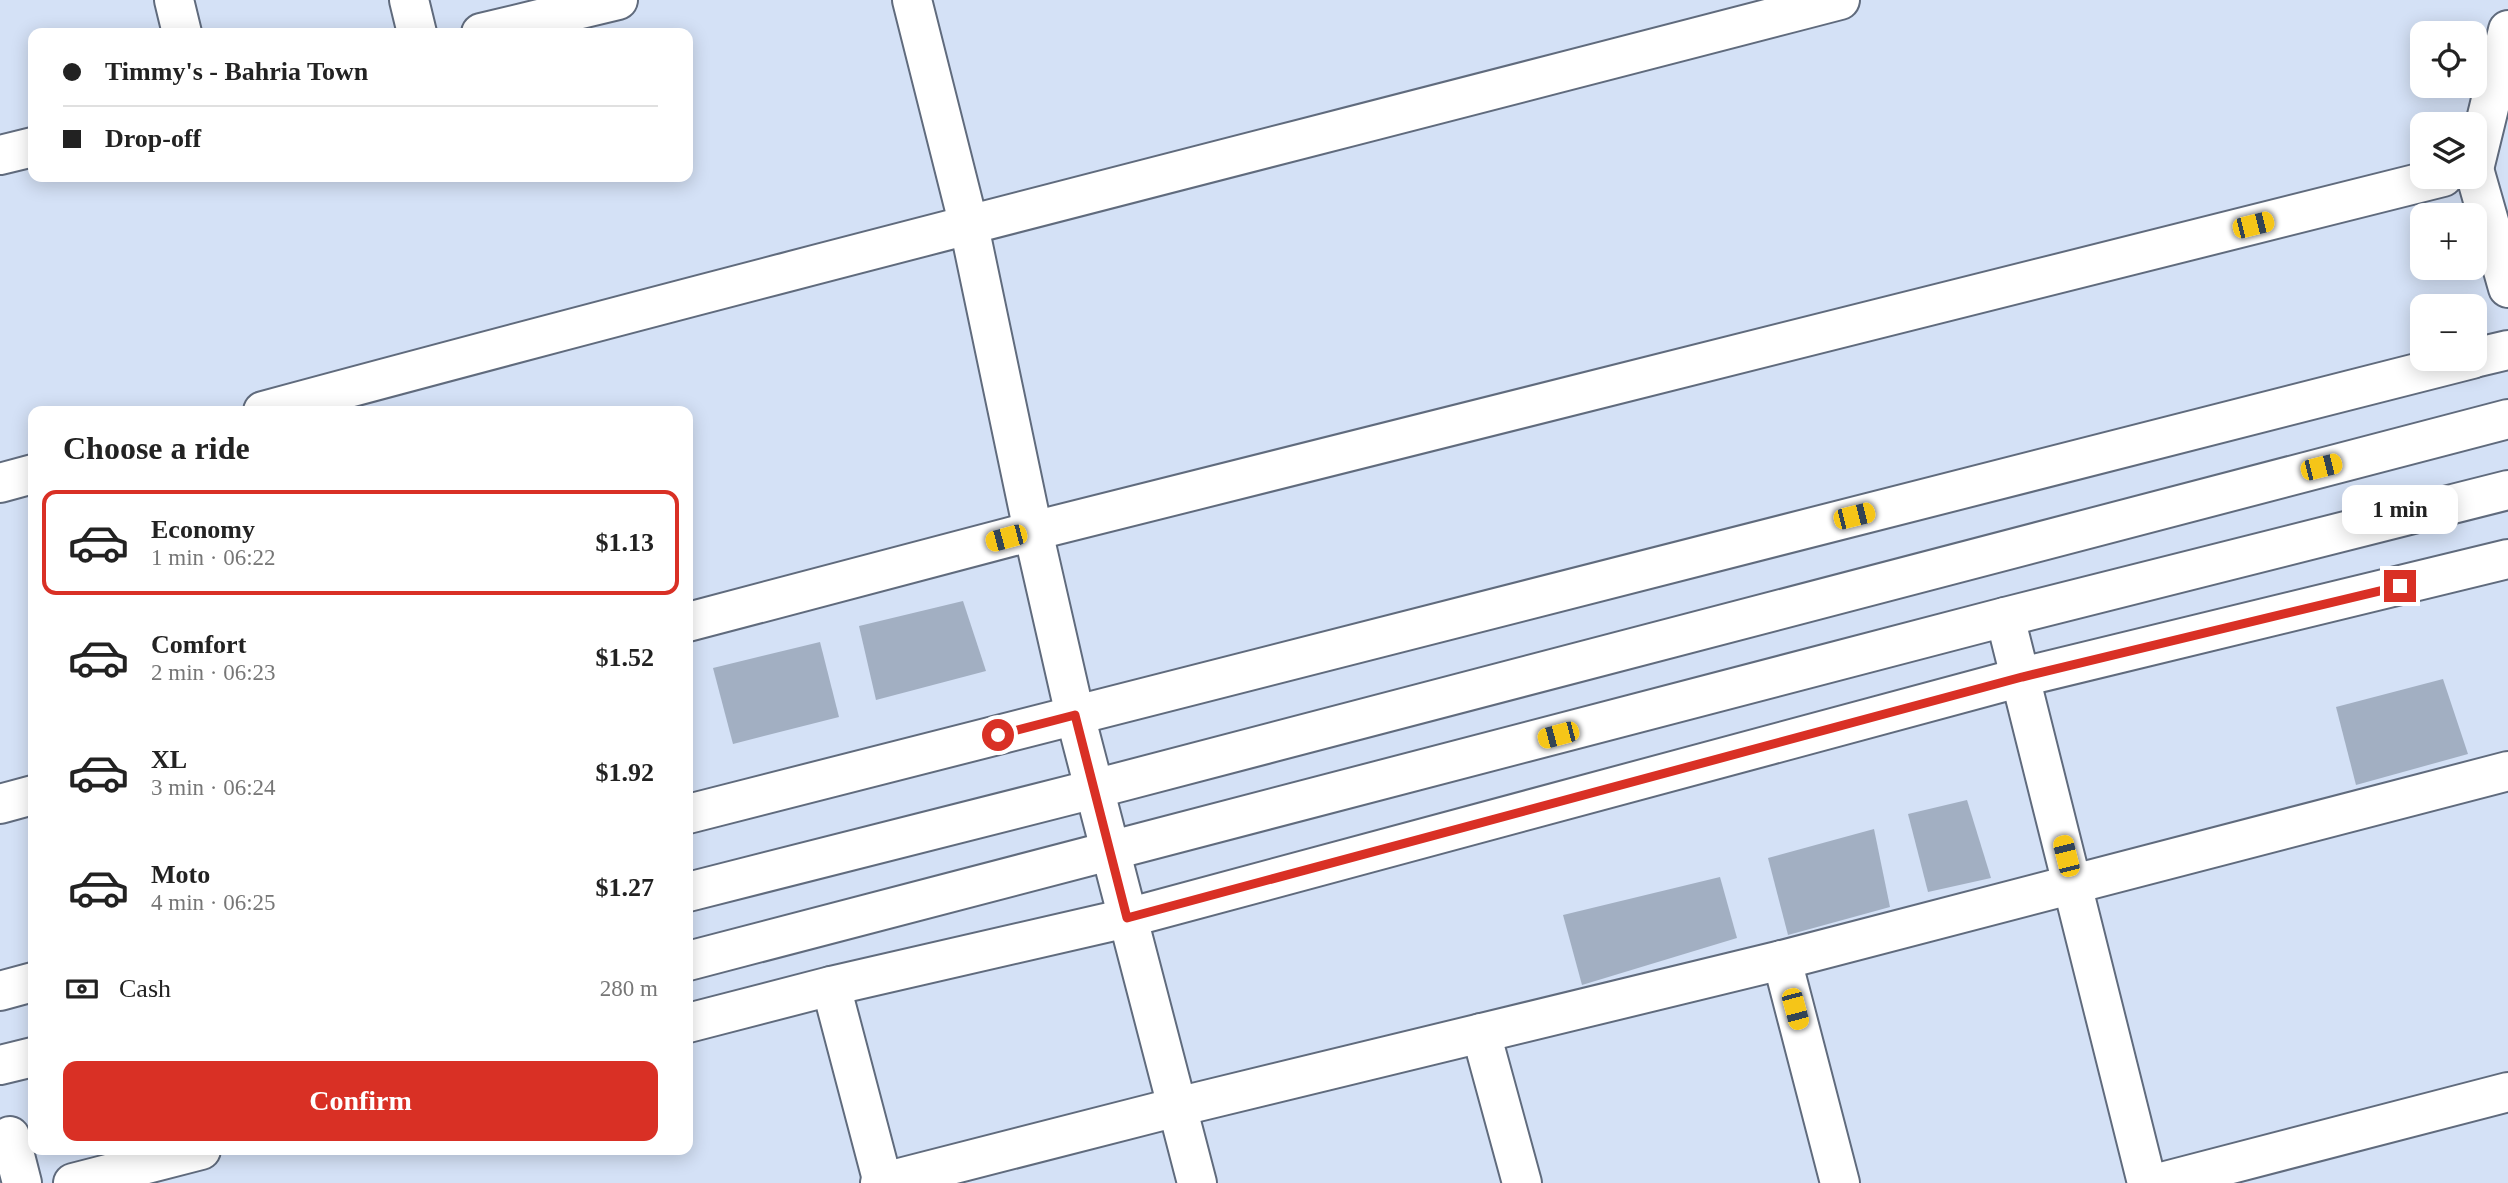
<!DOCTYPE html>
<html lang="en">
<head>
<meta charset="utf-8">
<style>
  :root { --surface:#fff; --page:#f6f6f6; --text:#222; --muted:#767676; --line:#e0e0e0; --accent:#d93025 }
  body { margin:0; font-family:"Times New Roman",serif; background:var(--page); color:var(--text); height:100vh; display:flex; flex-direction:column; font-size:26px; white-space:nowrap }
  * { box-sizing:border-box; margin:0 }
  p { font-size:23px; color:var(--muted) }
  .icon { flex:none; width:38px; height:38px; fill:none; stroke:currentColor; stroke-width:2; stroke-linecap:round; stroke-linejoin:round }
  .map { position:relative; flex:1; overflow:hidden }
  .panel { position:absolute; left:28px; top:406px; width:665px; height:749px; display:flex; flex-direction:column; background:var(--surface); border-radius:14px; box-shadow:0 4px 18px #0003 }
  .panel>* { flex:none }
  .top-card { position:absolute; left:28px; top:28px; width:665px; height:154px; border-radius:14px; box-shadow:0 4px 18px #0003; display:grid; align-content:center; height:154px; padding:0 35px; background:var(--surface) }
  .tools { position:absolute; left:2410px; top:21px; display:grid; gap:14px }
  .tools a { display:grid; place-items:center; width:77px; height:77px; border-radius:14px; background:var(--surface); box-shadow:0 4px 18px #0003; font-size:35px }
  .end { position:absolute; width:32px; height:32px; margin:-16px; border:9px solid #d93025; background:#fff; box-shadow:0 0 0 4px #fff }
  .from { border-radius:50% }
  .bubble { position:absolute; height:49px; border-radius:14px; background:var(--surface); box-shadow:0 4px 18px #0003; font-size:23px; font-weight:600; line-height:49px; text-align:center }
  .car { position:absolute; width:21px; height:42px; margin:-21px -10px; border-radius:9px; box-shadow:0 0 5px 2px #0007; background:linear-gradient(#f5c518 24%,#345 0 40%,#f5c518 0 76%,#345 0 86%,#f5c518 0) }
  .top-card b { display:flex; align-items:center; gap:24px; height:66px; font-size:26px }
  .top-card b+b { border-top:2px solid var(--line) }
  .top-card i { width:18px; height:18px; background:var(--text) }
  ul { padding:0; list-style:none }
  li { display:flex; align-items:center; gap:21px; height:105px; margin:0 14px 10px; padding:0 21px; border:4px solid transparent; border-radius:14px }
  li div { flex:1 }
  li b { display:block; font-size:26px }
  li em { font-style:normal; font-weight:600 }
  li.active { border-color:var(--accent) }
  li>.icon { width:63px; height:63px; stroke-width:1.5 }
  h2 { padding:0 35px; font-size:32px; line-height:84px }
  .pay { display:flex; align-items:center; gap:18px; height:77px; padding:0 35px; font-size:26px }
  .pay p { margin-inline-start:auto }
  .primary-button { display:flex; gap:14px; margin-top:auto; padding:14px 35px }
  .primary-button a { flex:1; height:80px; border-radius:14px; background:var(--accent); color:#fff; font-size:28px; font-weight:600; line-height:80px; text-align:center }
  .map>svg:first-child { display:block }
</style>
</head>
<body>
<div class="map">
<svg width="2508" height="1183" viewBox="0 0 2508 1183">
  <rect width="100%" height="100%" fill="#d4e1f6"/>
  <g fill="#a2afc2">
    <polygon points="963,601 986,671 876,700 859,626"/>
    <polygon points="820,642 839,717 733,744 713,668"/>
    <polygon points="2443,679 2468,754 2356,785 2336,707"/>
    <polygon points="1967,800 1991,878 1928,892 1908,814"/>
    <polygon points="1874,829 1890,907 1788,935 1768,858"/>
    <polygon points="1720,877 1737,938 1582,985 1563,915"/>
  </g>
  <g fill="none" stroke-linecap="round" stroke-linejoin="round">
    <g stroke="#606b7d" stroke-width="42">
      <g id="minor">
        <polyline points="174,0 182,33"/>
        <polyline points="409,0 417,33"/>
        <polyline points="912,0 969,226 1033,531 1075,715 1197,1183"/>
        <polyline points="481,33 618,0"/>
        <polyline points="0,155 33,147"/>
        <polyline points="2474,169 2508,30"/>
        <polyline points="2474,169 2508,288"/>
        <polyline points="2474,358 2508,350"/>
        <path d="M263,411C788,269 1314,137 1840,0"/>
        <polyline points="0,483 33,474"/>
        <polyline points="2005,617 2147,1183"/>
        <polyline points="688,622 1033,531 2443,177"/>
        <polyline points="0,804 33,795"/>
        <polyline points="688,814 2472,359"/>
        <polyline points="688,892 1094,789 2508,419"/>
        <polyline points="1782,960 1840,1183"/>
        <polyline points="688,961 2005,617 2508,490"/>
        <polyline points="831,986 883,1183"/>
        <polyline points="0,991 33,982"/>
        <polyline points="688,1023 831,986 1127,918 2022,677 2508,559"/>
        <polyline points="1481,1033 1522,1183"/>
        <polyline points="0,1065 33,1057"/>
        <polyline points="10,1136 22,1183"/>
        <polyline points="73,1183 201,1150"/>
        <polyline points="880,1183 1177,1107 1782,960 2508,771"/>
        <polyline points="2158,1183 2508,1092"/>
      </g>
    </g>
    <use href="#minor" stroke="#fff" stroke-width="38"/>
  </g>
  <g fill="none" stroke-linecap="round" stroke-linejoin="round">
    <polyline stroke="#d93025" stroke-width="9" points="998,735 1075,715 1127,918 2022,677 2400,586"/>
  </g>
</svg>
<div class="tools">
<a><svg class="icon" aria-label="locate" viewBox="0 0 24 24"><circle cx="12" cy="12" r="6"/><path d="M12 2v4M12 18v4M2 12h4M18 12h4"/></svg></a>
<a><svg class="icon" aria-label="layers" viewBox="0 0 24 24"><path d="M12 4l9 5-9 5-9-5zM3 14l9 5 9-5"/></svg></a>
<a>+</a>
<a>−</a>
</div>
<i class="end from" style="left:998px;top:735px"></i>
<i class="end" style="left:2400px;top:586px"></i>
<div class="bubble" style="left:2342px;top:485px;width:116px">1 min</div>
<i class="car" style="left:2253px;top:225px;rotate:76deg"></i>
<i class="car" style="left:2321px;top:467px;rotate:76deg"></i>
<i class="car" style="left:1854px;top:516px;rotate:76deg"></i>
<i class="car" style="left:1006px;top:538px;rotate:255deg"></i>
<i class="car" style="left:1558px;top:735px;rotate:255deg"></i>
<i class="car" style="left:2066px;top:856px;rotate:346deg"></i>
<i class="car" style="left:1795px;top:1009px;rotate:165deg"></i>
<div class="top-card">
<b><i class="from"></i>Timmy's - Bahria Town</b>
<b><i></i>Drop-off</b>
</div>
<section class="panel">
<h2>Choose a ride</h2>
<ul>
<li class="active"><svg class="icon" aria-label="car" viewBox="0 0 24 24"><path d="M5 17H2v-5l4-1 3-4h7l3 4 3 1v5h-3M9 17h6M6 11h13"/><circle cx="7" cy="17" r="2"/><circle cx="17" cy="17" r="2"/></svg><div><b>Economy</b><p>1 min · 06:22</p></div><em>$1.13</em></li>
<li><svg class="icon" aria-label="car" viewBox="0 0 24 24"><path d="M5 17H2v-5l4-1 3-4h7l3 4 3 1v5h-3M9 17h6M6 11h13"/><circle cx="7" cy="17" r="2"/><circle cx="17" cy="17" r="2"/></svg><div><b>Comfort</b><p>2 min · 06:23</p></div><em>$1.52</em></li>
<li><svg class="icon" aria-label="car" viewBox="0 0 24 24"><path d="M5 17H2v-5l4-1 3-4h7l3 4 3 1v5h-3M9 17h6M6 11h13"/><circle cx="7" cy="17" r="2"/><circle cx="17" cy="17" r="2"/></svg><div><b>XL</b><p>3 min · 06:24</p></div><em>$1.92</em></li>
<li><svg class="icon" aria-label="car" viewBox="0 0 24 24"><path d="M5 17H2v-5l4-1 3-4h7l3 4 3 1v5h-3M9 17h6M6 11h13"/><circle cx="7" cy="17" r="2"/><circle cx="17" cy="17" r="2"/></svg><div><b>Moto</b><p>4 min · 06:25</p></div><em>$1.27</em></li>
</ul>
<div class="pay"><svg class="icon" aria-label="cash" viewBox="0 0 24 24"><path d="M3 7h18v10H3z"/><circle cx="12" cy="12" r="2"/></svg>Cash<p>280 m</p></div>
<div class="primary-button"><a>Confirm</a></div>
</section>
</div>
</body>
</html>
